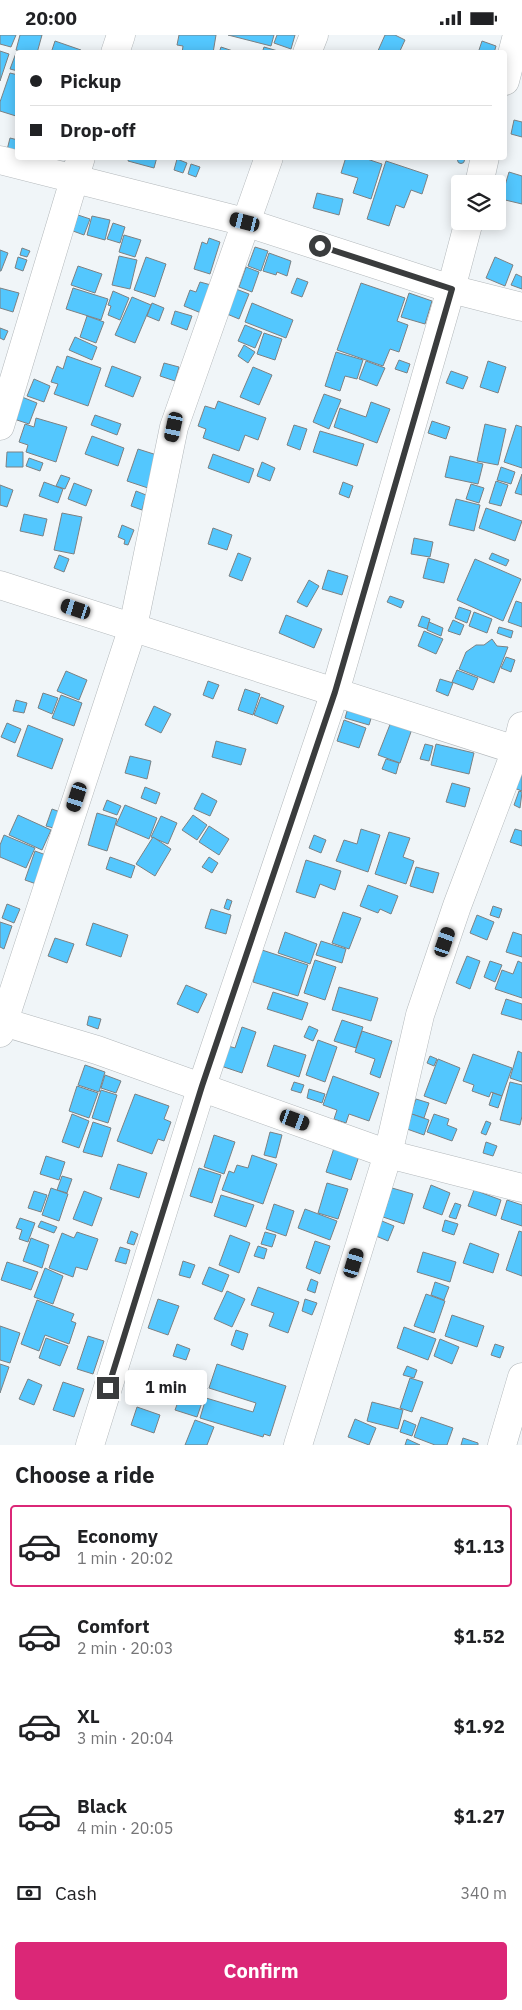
<!DOCTYPE html>
<html lang="en">
<head>
<meta charset="utf-8">
<style>
  :root { --surface:#fff; --page:#f6f6f6; --text:#202124; --muted:#757577; --line:#e0e0e0; --accent:#db2777 }
  body { margin:0; font-family:"IBM Plex Sans",sans-serif; background:var(--page); color:var(--text); height:100vh; display:flex; flex-direction:column; font-size:19px; white-space:nowrap }
  * { box-sizing:border-box; margin:0 }
  p { font-size:16px; color:var(--muted) }
  .icon { flex:none; width:28px; height:28px; fill:none; stroke:currentColor; stroke-width:2; stroke-linecap:round; stroke-linejoin:round }
  .map { position:relative; height:1410px; overflow:hidden }
  .details { display:flex; flex-direction:column; background:var(--surface); flex:1 }
  .details>* { flex:none }
  .guide { position:absolute; left:15px; top:15px; width:492px; height:110px; border-radius:5px; box-shadow:0 2px 12px #0003; display:grid; align-content:center; height:110px; padding:0 15px; background:var(--surface) }
  .controls { position:absolute; left:451px; top:140px; display:grid; gap:10px }
  .controls a { display:grid; place-items:center; width:55px; height:55px; border-radius:5px; background:var(--surface); box-shadow:0 2px 12px #0003; font-size:25px }
  .end { position:absolute; width:22px; height:22px; margin:-11px; border:6px solid #3a3c3d; background:#fff; box-shadow:0 0 0 2px #fff }
  .from { border-radius:50% }
  .bubble { position:absolute; height:35px; border-radius:5px; background:var(--surface); box-shadow:0 2px 12px #0003; font-size:16px; font-weight:700; line-height:35px; text-align:center }
  .car { position:absolute; width:15px; height:30px; margin:-15px -8px; border-radius:6px; box-shadow:0 0 4px 1px #0007; background:linear-gradient(#222 24%,#8ab4d8 0 40%,#222 0 76%,#8ab4d8 0 86%,#222 0) }
  .guide b { display:flex; align-items:center; gap:18px; height:48px; font-size:19px }
  .guide b+b { border-top:1px solid var(--line) }
  .guide i { width:12px; height:12px; background:var(--text) }
  ul { padding:0; list-style:none }
  li { display:flex; align-items:center; gap:15px; height:82px; margin:0 10px 8px; padding:0 5px; border:2px solid transparent; border-radius:5px }
  li div { flex:1 }
  li b { display:block; font-size:19px }
  li em { font-style:normal; font-weight:700 }
  li.on { border-color:var(--accent) }
  li>.icon { width:45px; height:45px; stroke-width:1.5 }
  h2 { padding:0 15px; font-size:22px; line-height:60px }
  .pay { display:flex; align-items:center; gap:12px; height:55px; padding:0 15px; font-size:19px }
  .pay p { margin-inline-start:auto }
  .action { display:flex; gap:10px; margin-top:auto; padding:10px 15px }
  .action a { flex:1; height:58px; border-radius:5px; background:var(--accent); color:#fff; font-size:20px; font-weight:700; line-height:58px; text-align:center }
  .status { display:flex; justify-content:space-between; align-items:center; height:35px; padding:0 25px; background:var(--surface); direction:ltr }
  .status svg { height:14px; fill:currentColor }
  .map>svg:first-child { display:block }
</style>
</head>
<body>
<div class="status"><b>20:00</b><svg viewBox="0 0 49 12"><path d="M0 12V9h3v3zM5 12V6h3v6zM10 12V3h3v9zM15 12V0h3v12zM26 1h20v11H26zM47 4h2v5h-2z"/></svg></div>
<div class="map">
<svg width="522" height="1410" viewBox="0 0 522 1410">
  <rect width="100%" height="100%" fill="#f0f5f8"/>
  <g fill="#53c7fe" stroke="#7c8183">
    <polygon points="0,0 16,0 11,12 0,9"/>
    <polygon points="20,0 42,0 37,18 16,15"/>
    <polygon points="179,0 216,0 213,18 182,18 183,11 177,10"/>
    <polygon points="228,0 274,0 271,11"/>
    <polygon points="277,0 295,0 291,14 274,8"/>
    <polygon points="385,0 395,0 405,5 399,18 377,18"/>
    <polygon points="55,6 81,15 80,18 51,18"/>
    <polygon points="482,6 496,11 494,18 478,18"/>
    <polygon points="221,12 239,18 219,18"/>
    <polygon points="264,12 278,16 277,18 262,18"/>
    <polygon points="0,16 9,19 0,46"/>
    <polygon points="16,18 18,19 18,36 10,34"/>
    <polygon points="10,38 18,40 18,76 16,81 0,76 0,67"/>
    <polygon points="514,85 522,87 522,102 511,99"/>
    <polygon points="10,103 18,105 18,117 7,115"/>
    <circle cx="461" cy="125" r="3.5"/>
    <polygon points="129,122 157,122 154,133 128,126"/>
    <polygon points="346,122 361,122 382,129 371,164 353,158 358,143 341,138"/>
    <polygon points="177,124 187,128 183,138 174,135"/>
    <polygon points="386,126 428,140 422,159 411,155 404,173 396,170 389,191 367,184"/>
    <polygon points="191,129 200,132 196,142 188,139"/>
    <polygon points="509,137 522,141 522,169 501,164"/>
    <polygon points="317,158 343,164 339,180 313,173"/>
    <polygon points="78,180 90,184 84,200 73,196"/>
    <polygon points="92,181 110,185 105,205 87,200"/>
    <polygon points="113,188 125,192 120,208 107,204"/>
    <polygon points="124,200 141,205 135,222 119,217"/>
    <polygon points="209,203 220,207 210,239 194,234 202,207 207,209"/>
    <polygon points="255,212 268,216 261,236 248,231"/>
    <polygon points="22,213 30,216 27,222 20,220"/>
    <polygon points="0,215 8,218 1,236 0,236"/>
    <polygon points="269,218 291,226 287,241 277,237 276,240 263,236"/>
    <polygon points="119,221 137,225 130,254 112,250"/>
    <polygon points="18,222 27,225 23,236 15,233"/>
    <polygon points="146,222 166,229 155,262 134,255"/>
    <polygon points="495,222 513,230 505,251 486,243"/>
    <polygon points="78,231 102,239 95,258 71,250"/>
    <polygon points="246,232 259,237 252,257 239,252"/>
    <polygon points="516,239 522,242 522,254 511,250"/>
    <polygon points="297,243 308,247 302,262 291,258"/>
    <polygon points="200,247 211,250 201,278 184,271 190,255 196,257"/>
    <polygon points="361,248 405,263 397,286 408,290 399,317 390,314 383,331 337,315"/>
    <polygon points="0,253 19,258 13,277 0,273"/>
    <polygon points="73,253 108,264 101,285 66,274"/>
    <polygon points="236,254 249,259 239,284 227,279"/>
    <polygon points="113,256 129,263 120,285 108,280 111,271 108,270"/>
    <polygon points="409,258 432,266 425,289 401,282"/>
    <polygon points="132,262 151,270 135,308 115,300"/>
    <polygon points="152,268 164,273 159,286 147,281"/>
    <polygon points="252,268 293,285 286,303 245,287"/>
    <polygon points="175,276 192,281 187,295 171,289"/>
    <polygon points="87,281 104,287 96,308 80,302"/>
    <polygon points="245,290 262,297 255,313 238,306"/>
    <polygon points="0,293 8,296 4,305 0,303"/>
    <polygon points="264,298 282,304 275,325 257,319"/>
    <polygon points="75,302 97,312 92,325 69,315"/>
    <polygon points="244,310 255,317 248,328 238,321"/>
    <polygon points="336,317 363,325 357,344 345,341 340,356 325,351"/>
    <polygon points="67,321 101,333 88,371 54,359 58,349 51,347 57,331 63,334"/>
    <polygon points="399,325 410,329 407,338 395,334"/>
    <polygon points="366,326 385,333 377,351 359,344"/>
    <polygon points="488,326 506,332 498,358 480,352"/>
    <polygon points="164,328 179,332 175,346 160,341"/>
    <polygon points="112,331 141,342 133,362 105,351"/>
    <polygon points="253,332 272,340 259,370 240,362"/>
    <polygon points="451,336 468,342 463,354 446,348"/>
    <polygon points="34,344 50,351 44,367 27,361"/>
    <polygon points="324,359 341,365 329,394 313,387"/>
    <polygon points="22,362 37,368 29,389 14,384"/>
    <polygon points="218,366 266,383 258,405 245,400 239,416 203,403 206,394 198,391 205,371 215,374"/>
    <polygon points="371,367 390,374 377,408 334,392 340,373 366,382"/>
    <polygon points="95,380 121,389 117,400 91,390"/>
    <polygon points="36,383 67,392 56,427 26,417 28,410 19,407 25,389 34,392"/>
    <polygon points="432,386 450,392 446,404 428,398"/>
    <polygon points="485,389 506,394 498,430 477,426"/>
    <polygon points="294,390 307,394 300,415 287,410"/>
    <polygon points="516,390 522,392 522,433 504,427"/>
    <polygon points="320,396 364,409 357,431 313,417"/>
    <polygon points="92,401 124,413 118,431 85,419"/>
    <polygon points="138,414 160,421 148,453 127,446"/>
    <polygon points="7,417 23,417 23,432 6,432"/>
    <polygon points="213,419 254,434 249,448 208,433"/>
    <polygon points="450,421 483,429 478,449 445,442"/>
    <polygon points="29,423 43,428 40,436 26,431"/>
    <polygon points="262,427 275,433 270,446 257,441"/>
    <polygon points="501,432 515,437 511,449 497,445"/>
    <polygon points="522,439 522,460 515,458"/>
    <polygon points="61,440 70,443 65,454 56,451"/>
    <polygon points="496,446 508,450 501,471 489,468"/>
    <polygon points="44,447 63,454 58,468 39,461"/>
    <polygon points="343,447 353,451 349,463 339,459"/>
    <polygon points="74,448 92,455 86,471 68,464"/>
    <polygon points="471,449 484,453 479,468 466,464"/>
    <polygon points="0,450 13,455 7,472 0,470"/>
    <polygon points="136,456 146,460 142,475 131,471"/>
    <polygon points="456,464 480,470 474,496 449,490"/>
    <polygon points="486,473 522,486 515,506 479,493"/>
    <polygon points="62,478 82,482 74,519 54,515"/>
    <polygon points="24,479 47,484 43,501 20,496"/>
    <polygon points="122,490 134,495 128,510 124,509 125,505 118,502"/>
    <polygon points="213,493 232,500 227,515 208,509"/>
    <polygon points="414,503 433,507 430,522 411,519"/>
    <polygon points="238,518 251,523 242,546 229,541"/>
    <polygon points="492,518 509,525 506,531 489,524"/>
    <polygon points="59,520 69,524 64,537 54,533"/>
    <polygon points="428,523 449,529 444,548 423,543"/>
    <polygon points="475,524 521,544 503,586 457,565"/>
    <polygon points="328,535 348,541 342,560 322,554"/>
    <polygon points="309,545 319,551 307,572 297,567"/>
    <polygon points="390,561 404,566 401,573 387,567"/>
    <polygon points="516,566 522,568 522,592 508,587"/>
    <polygon points="459,572 471,576 467,588 455,583"/>
    <polygon points="474,577 492,584 487,598 469,591"/>
    <polygon points="286,580 322,594 314,613 279,598"/>
    <polygon points="422,581 430,584 427,594 418,591"/>
    <polygon points="453,585 464,590 460,600 448,596"/>
    <polygon points="429,587 443,593 441,601 427,595"/>
    <polygon points="499,592 513,596 511,603 497,598"/>
    <polygon points="424,596 443,604 436,619 418,611"/>
    <polygon points="492,604 497,611 508,612 494,648 459,634 466,617 476,610 484,610"/>
    <polygon points="506,622 515,625 511,637 501,633"/>
    <polygon points="457,635 478,643 473,655 452,647"/>
    <polygon points="66,636 87,645 79,665 57,656"/>
    <polygon points="440,644 453,648 448,661 436,656"/>
    <polygon points="208,646 219,650 213,664 203,660"/>
    <polygon points="245,654 260,659 253,680 238,675"/>
    <polygon points="43,658 58,663 52,679 38,673"/>
    <polygon points="61,660 82,668 74,691 52,683"/>
    <polygon points="261,662 284,671 277,689 254,680"/>
    <polygon points="16,665 27,668 24,678 13,676"/>
    <polygon points="350,666 374,674 369,690 345,683"/>
    <polygon points="154,671 171,679 161,698 145,690"/>
    <polygon points="344,685 366,693 359,713 337,706"/>
    <polygon points="391,687 412,694 400,728 378,720"/>
    <polygon points="7,688 21,694 15,708 1,702"/>
    <polygon points="28,690 63,704 52,734 17,721"/>
    <polygon points="216,706 246,714 241,730 212,722"/>
    <polygon points="425,709 433,711 429,726 420,724"/>
    <polygon points="436,709 474,718 469,739 431,730"/>
    <polygon points="130,721 151,726 147,744 125,738"/>
    <polygon points="386,724 399,728 396,739 382,734"/>
    <polygon points="522,730 522,756 514,753"/>
    <polygon points="452,748 470,753 465,772 446,767"/>
    <polygon points="145,752 160,758 156,769 141,763"/>
    <polygon points="519,756 522,757 520,773 514,770"/>
    <polygon points="202,758 217,766 210,781 194,774"/>
    <polygon points="107,765 121,771 117,780 103,775"/>
    <polygon points="125,770 157,783 149,804 116,790"/>
    <polygon points="52,774 63,778 57,794 46,791"/>
    <polygon points="97,778 117,784 107,816 88,810"/>
    <polygon points="18,780 51,795 42,815 9,800"/>
    <polygon points="193,780 207,790 197,805 182,795"/>
    <polygon points="161,781 177,788 168,809 151,802"/>
    <polygon points="209,791 229,804 219,820 199,807"/>
    <polygon points="361,794 380,800 368,837 336,826 344,805 357,809"/>
    <polygon points="515,794 522,796 522,811 510,807"/>
    <polygon points="389,797 410,803 403,822 414,826 406,849 375,839"/>
    <polygon points="4,800 35,813 26,833 0,822 0,810"/>
    <polygon points="314,800 326,805 321,818 309,813"/>
    <polygon points="153,802 171,814 155,841 136,829"/>
    <polygon points="35,816 46,820 42,851 25,845"/>
    <polygon points="110,822 135,831 131,843 106,834"/>
    <polygon points="209,822 218,828 212,838 202,832"/>
    <polygon points="306,825 341,836 335,855 320,849 315,863 296,857"/>
    <polygon points="416,832 439,838 433,858 410,851"/>
    <polygon points="368,850 398,861 391,879 380,874 378,878 360,871"/>
    <polygon points="227,864 232,866 229,875 224,873"/>
    <polygon points="7,869 20,874 14,888 2,883"/>
    <polygon points="493,871 502,874 499,883 490,880"/>
    <polygon points="211,874 231,880 226,899 205,893"/>
    <polygon points="343,877 361,883 349,914 332,908"/>
    <polygon points="477,880 494,887 487,905 470,898"/>
    <polygon points="0,887 12,891 4,914 0,912"/>
    <polygon points="93,888 128,900 121,922 86,910"/>
    <polygon points="285,897 317,909 310,929 278,918"/>
    <polygon points="513,897 522,900 522,922 506,917"/>
    <polygon points="55,903 74,909 67,928 48,921"/>
    <polygon points="321,906 346,914 342,928 316,920"/>
    <polygon points="262,915 308,930 298,961 253,947"/>
    <polygon points="467,921 480,926 470,954 456,948"/>
    <polygon points="315,925 336,932 325,965 304,958"/>
    <polygon points="490,926 502,930 495,947 484,942"/>
    <polygon points="518,926 522,928 522,963 495,954 502,935 513,939"/>
    <polygon points="186,950 207,959 198,978 177,969"/>
    <polygon points="339,952 378,963 371,986 332,975"/>
    <polygon points="273,957 308,968 302,985 267,974"/>
    <polygon points="506,964 522,969 522,985 501,979"/>
    <polygon points="89,981 101,984 98,994 87,990"/>
    <polygon points="342,985 363,992 356,1013 334,1006"/>
    <polygon points="309,991 318,995 313,1006 304,1002"/>
    <polygon points="242,992 256,997 242,1038 221,1031 228,1011 235,1013"/>
    <polygon points="362,996 392,1006 380,1043 370,1039 375,1024 355,1017"/>
    <polygon points="318,1005 337,1012 325,1047 306,1040"/>
    <polygon points="274,1010 306,1020 299,1042 267,1031"/>
    <polygon points="518,1016 522,1018 522,1047 510,1043"/>
    <polygon points="473,1019 512,1033 502,1061 491,1057 489,1062 472,1056 474,1050 463,1046"/>
    <polygon points="430,1021 437,1024 434,1031 427,1028"/>
    <polygon points="438,1024 460,1033 446,1069 424,1061"/>
    <polygon points="85,1030 105,1037 99,1057 78,1050"/>
    <polygon points="105,1040 121,1046 116,1058 101,1053"/>
    <polygon points="333,1041 379,1058 369,1086 349,1079 346,1088 334,1084 337,1075 323,1070"/>
    <polygon points="294,1047 304,1050 301,1058 291,1055"/>
    <polygon points="510,1047 522,1050 522,1081 520,1090 500,1085"/>
    <polygon points="77,1051 98,1058 89,1083 69,1076"/>
    <polygon points="309,1054 325,1059 322,1068 307,1063"/>
    <polygon points="101,1055 117,1060 108,1088 92,1083"/>
    <polygon points="493,1058 502,1061 498,1073 489,1070"/>
    <polygon points="135,1059 169,1071 164,1084 171,1087 164,1106 158,1104 152,1119 117,1106"/>
    <polygon points="416,1064 429,1068 424,1083 411,1079"/>
    <polygon points="72,1079 89,1086 79,1113 62,1107"/>
    <polygon points="412,1079 429,1085 424,1100 407,1094"/>
    <polygon points="434,1079 449,1084 447,1090 457,1094 452,1106 427,1097"/>
    <polygon points="486,1086 491,1088 486,1100 481,1098"/>
    <polygon points="93,1087 111,1093 102,1122 83,1117"/>
    <polygon points="270,1097 282,1100 276,1123 264,1120"/>
    <polygon points="214,1100 235,1107 224,1139 204,1132"/>
    <polygon points="486,1107 497,1111 493,1121 483,1118"/>
    <polygon points="334,1113 359,1121 351,1145 326,1137"/>
    <polygon points="252,1120 277,1129 263,1169 222,1155 229,1136 234,1138 237,1130 248,1133"/>
    <polygon points="46,1121 65,1127 59,1145 40,1139"/>
    <polygon points="118,1129 147,1138 139,1163 110,1154"/>
    <polygon points="199,1133 221,1140 212,1168 190,1161"/>
    <polygon points="62,1141 72,1144 67,1158 57,1155"/>
    <polygon points="327,1148 348,1154 338,1184 318,1178"/>
    <polygon points="431,1150 450,1158 442,1180 423,1173"/>
    <polygon points="51,1153 68,1159 59,1186 42,1180"/>
    <polygon points="392,1153 413,1159 404,1189 383,1182"/>
    <polygon points="474,1155 501,1165 496,1181 468,1171"/>
    <polygon points="34,1156 47,1160 41,1177 28,1173"/>
    <polygon points="84,1156 102,1163 92,1191 73,1184"/>
    <polygon points="221,1160 254,1170 246,1192 214,1181"/>
    <polygon points="507,1165 522,1170 522,1191 501,1184"/>
    <polygon points="455,1168 461,1170 456,1184 449,1182"/>
    <polygon points="274,1169 294,1176 286,1201 266,1194"/>
    <polygon points="305,1174 337,1186 330,1205 298,1193"/>
    <polygon points="20,1183 35,1188 28,1207 19,1204 22,1195 16,1193"/>
    <polygon points="445,1185 458,1189 454,1200 442,1196"/>
    <polygon points="41,1186 57,1192 54,1198 38,1192"/>
    <polygon points="382,1186 394,1191 388,1206 376,1201"/>
    <polygon points="131,1196 138,1199 134,1210 127,1208"/>
    <polygon points="519,1196 522,1197 522,1241 506,1235"/>
    <polygon points="77,1197 98,1204 87,1235 76,1232 73,1242 49,1233 62,1198 74,1203"/>
    <polygon points="265,1197 276,1200 272,1212 261,1209"/>
    <polygon points="230,1200 250,1208 239,1238 219,1230"/>
    <polygon points="31,1203 49,1210 42,1233 23,1226"/>
    <polygon points="315,1206 330,1211 320,1239 306,1233"/>
    <polygon points="470,1208 499,1219 493,1238 463,1228"/>
    <polygon points="258,1211 267,1214 264,1224 254,1221"/>
    <polygon points="120,1212 130,1215 126,1229 115,1226"/>
    <polygon points="423,1217 456,1227 450,1247 417,1237"/>
    <polygon points="183,1226 195,1230 190,1243 179,1240"/>
    <polygon points="7,1227 38,1237 31,1255 1,1245"/>
    <polygon points="209,1232 229,1240 222,1257 202,1249"/>
    <polygon points="45,1233 63,1241 53,1269 34,1262"/>
    <polygon points="311,1244 318,1247 315,1258 307,1255"/>
    <polygon points="435,1247 449,1252 444,1265 431,1260"/>
    <polygon points="258,1252 299,1267 288,1298 269,1291 274,1278 251,1270"/>
    <polygon points="227,1256 245,1264 232,1292 214,1284"/>
    <polygon points="426,1259 445,1266 434,1298 414,1291"/>
    <polygon points="158,1264 179,1271 168,1300 148,1293"/>
    <polygon points="305,1264 317,1268 312,1280 302,1276"/>
    <polygon points="37,1265 74,1279 71,1286 76,1288 69,1309 45,1300 39,1316 21,1309"/>
    <polygon points="452,1280 484,1291 477,1312 445,1301"/>
    <polygon points="0,1291 20,1298 10,1328 0,1325"/>
    <polygon points="404,1292 436,1304 428,1325 397,1313"/>
    <polygon points="236,1295 248,1299 243,1315 231,1310"/>
    <polygon points="88,1301 104,1306 93,1339 77,1334"/>
    <polygon points="46,1303 68,1311 60,1331 39,1323"/>
    <polygon points="440,1304 459,1312 452,1329 434,1321"/>
    <polygon points="177,1309 190,1314 186,1325 173,1321"/>
    <polygon points="495,1309 504,1312 500,1323 491,1320"/>
    <polygon points="0,1329 9,1332 0,1358"/>
    <polygon points="217,1329 286,1351 270,1401 264,1399 263,1402 200,1383 206,1363 253,1377 256,1368 209,1353"/>
    <polygon points="407,1331 417,1335 414,1343 403,1340"/>
    <polygon points="410,1343 423,1347 412,1377 400,1373"/>
    <polygon points="28,1344 42,1350 34,1370 19,1364"/>
    <polygon points="186,1345 207,1353 197,1382 175,1375"/>
    <polygon points="63,1347 84,1354 74,1382 53,1375"/>
    <polygon points="372,1367 403,1375 398,1394 367,1386"/>
    <polygon points="137,1372 160,1380 154,1398 131,1390"/>
    <polygon points="421,1382 453,1393 447,1410 435,1410 414,1402"/>
    <polygon points="355,1384 376,1393 369,1410 348,1402"/>
    <polygon points="195,1385 214,1392 207,1410 185,1410"/>
    <polygon points="404,1385 416,1390 412,1401 400,1397"/>
    <polygon points="463,1403 478,1408 478,1410 461,1410"/>
    <polygon points="407,1404 420,1410 405,1410"/>
  </g>
  <g fill="none" stroke-linecap="round" stroke-linejoin="round">
    <g stroke="#b3b8bb" stroke-width="29">
      <g id="minor">
        <polyline points="115,18 121,0"/>
        <polyline points="307,18 314,0"/>
        <polyline points="505,46 517,0"/>
        <polyline points="0,125 245,187 451,254 522,272"/>
        <polyline points="479,149 485,122"/>
        <polyline points="0,391 81,122"/>
        <polyline points="0,550 522,717"/>
        <polyline points="0,986 97,1015 388,1119 522,1153"/>
        <polyline points="0,998 133,592 174,392 269,122"/>
        <polyline points="90,1410 202,1051 335,657 451,254 469,186"/>
        <polyline points="298,1410 388,1119 420,980 457,871 516,715 522,691"/>
        <polyline points="502,1410 522,1342"/>
      </g>
    </g>
    <use href="#minor" stroke="#fff" stroke-width="28"/>
  </g>
  <g fill="none" stroke-linecap="round" stroke-linejoin="round">
    <polyline stroke="#3a3c3d" stroke-width="6" points="108,1353 202,1051 335,657 452,254 320,211"/>
  </g>
</svg>
<div class="controls">
<a><svg class="icon" aria-label="layers" viewBox="0 0 24 24"><path d="M12 4l9 5-9 5-9-5zM3 14l9 5 9-5"/></svg></a>
</div>
<i class="end from" style="left:320px;top:211px"></i>
<i class="end" style="left:108px;top:1353px"></i>
<div class="bubble" style="left:125px;top:1335px;width:82px">1 min</div>
<i class="car" style="left:245px;top:187px;rotate:284deg"></i>
<i class="car" style="left:174px;top:392px;rotate:192deg"></i>
<i class="car" style="left:76px;top:574px;rotate:288deg"></i>
<i class="car" style="left:77px;top:762px;rotate:198deg"></i>
<i class="car" style="left:445px;top:907px;rotate:19deg"></i>
<i class="car" style="left:295px;top:1085px;rotate:110deg"></i>
<i class="car" style="left:354px;top:1228px;rotate:17deg"></i>
<div class="guide">
<b><i class="from"></i>Pickup</b>
<b><i></i>Drop-off</b>
</div>
</div>
<section class="details">
<h2>Choose a ride</h2>
<ul>
<li class="on"><svg class="icon" aria-label="car" viewBox="0 0 24 24"><path d="M5 17H2v-5l4-1 3-4h7l3 4 3 1v5h-3M9 17h6M6 11h13"/><circle cx="7" cy="17" r="2"/><circle cx="17" cy="17" r="2"/></svg><div><b>Economy</b><p>1 min · 20:02</p></div><em>$1.13</em></li>
<li><svg class="icon" aria-label="car" viewBox="0 0 24 24"><path d="M5 17H2v-5l4-1 3-4h7l3 4 3 1v5h-3M9 17h6M6 11h13"/><circle cx="7" cy="17" r="2"/><circle cx="17" cy="17" r="2"/></svg><div><b>Comfort</b><p>2 min · 20:03</p></div><em>$1.52</em></li>
<li><svg class="icon" aria-label="car" viewBox="0 0 24 24"><path d="M5 17H2v-5l4-1 3-4h7l3 4 3 1v5h-3M9 17h6M6 11h13"/><circle cx="7" cy="17" r="2"/><circle cx="17" cy="17" r="2"/></svg><div><b>XL</b><p>3 min · 20:04</p></div><em>$1.92</em></li>
<li><svg class="icon" aria-label="car" viewBox="0 0 24 24"><path d="M5 17H2v-5l4-1 3-4h7l3 4 3 1v5h-3M9 17h6M6 11h13"/><circle cx="7" cy="17" r="2"/><circle cx="17" cy="17" r="2"/></svg><div><b>Black</b><p>4 min · 20:05</p></div><em>$1.27</em></li>
</ul>
<div class="pay"><svg class="icon" aria-label="cash" viewBox="0 0 24 24"><path d="M3 7h18v10H3z"/><circle cx="12" cy="12" r="2"/></svg>Cash<p>340 m</p></div>
<div class="action"><a>Confirm</a></div>
</section>
</body>
</html>
